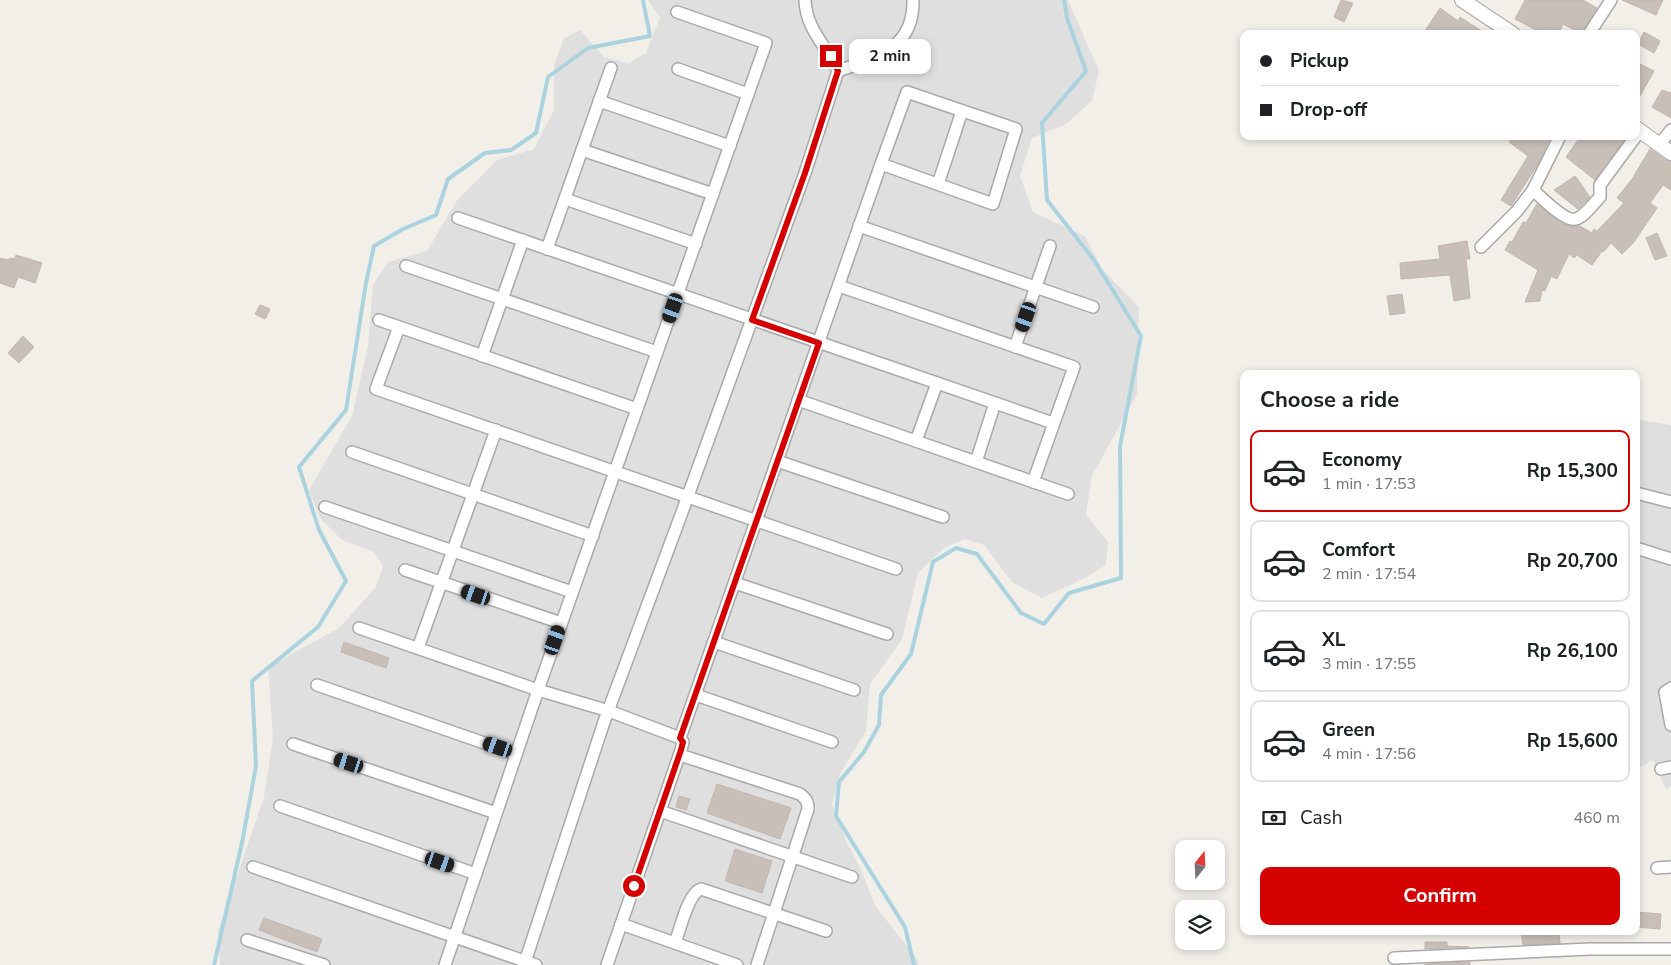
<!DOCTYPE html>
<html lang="en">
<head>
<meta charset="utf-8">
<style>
  :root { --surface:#fff; --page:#f6f6f6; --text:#202124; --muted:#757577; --line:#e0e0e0; --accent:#d40000 }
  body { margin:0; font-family:"Nunito Sans",sans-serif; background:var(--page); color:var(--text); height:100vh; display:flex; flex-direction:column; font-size:19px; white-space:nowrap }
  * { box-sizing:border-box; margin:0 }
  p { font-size:16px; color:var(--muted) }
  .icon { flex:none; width:28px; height:28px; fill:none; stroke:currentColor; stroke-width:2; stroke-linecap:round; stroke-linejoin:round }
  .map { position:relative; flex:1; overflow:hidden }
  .drawer { position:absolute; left:1240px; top:370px; width:400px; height:565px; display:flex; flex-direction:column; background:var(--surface); border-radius:10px; box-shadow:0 2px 8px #0003 }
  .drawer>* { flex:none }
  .hud { position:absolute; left:1240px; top:30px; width:400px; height:110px; border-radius:10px; box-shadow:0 2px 8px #0003; display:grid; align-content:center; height:110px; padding:0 20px; background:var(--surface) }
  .needle { width:32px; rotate:18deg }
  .fabs { position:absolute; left:1175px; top:840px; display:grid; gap:10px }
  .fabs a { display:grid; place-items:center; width:50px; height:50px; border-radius:10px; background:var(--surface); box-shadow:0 2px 8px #0003; font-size:25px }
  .end { position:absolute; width:22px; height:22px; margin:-11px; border:6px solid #d40000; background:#fff; box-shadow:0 0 0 2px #fff }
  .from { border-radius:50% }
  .bubble { position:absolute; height:35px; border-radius:10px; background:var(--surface); box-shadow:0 2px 8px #0003; font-size:16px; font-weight:700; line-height:35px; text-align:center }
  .car { position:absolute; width:15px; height:30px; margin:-15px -8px; border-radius:6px; box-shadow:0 0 4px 1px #0007; background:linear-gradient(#222 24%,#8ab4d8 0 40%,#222 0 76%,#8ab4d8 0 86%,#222 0) }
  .hud b { display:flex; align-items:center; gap:18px; height:48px; font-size:19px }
  .hud b+b { border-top:1px solid var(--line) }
  .hud i { width:12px; height:12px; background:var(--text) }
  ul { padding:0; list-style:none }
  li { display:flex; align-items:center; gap:15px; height:82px; margin:0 10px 8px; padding:0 10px; border:2px solid var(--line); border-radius:10px }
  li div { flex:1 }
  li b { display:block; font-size:19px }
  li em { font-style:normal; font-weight:700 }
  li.on { border-color:var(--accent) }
  li>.icon { width:45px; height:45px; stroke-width:1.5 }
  h2 { padding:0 20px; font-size:22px; line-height:60px }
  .pay { display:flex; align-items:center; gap:12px; height:55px; padding:0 20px; font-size:19px }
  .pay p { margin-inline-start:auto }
  .action { display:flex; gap:10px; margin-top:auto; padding:10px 20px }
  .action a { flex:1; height:58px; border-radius:10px; background:var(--accent); color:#fff; font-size:20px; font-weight:700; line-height:58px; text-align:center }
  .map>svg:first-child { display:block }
</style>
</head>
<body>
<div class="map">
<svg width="1671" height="965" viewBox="0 0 1671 965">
  <rect width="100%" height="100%" fill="#f2efe9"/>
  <g fill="#e0dfdf">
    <polygon points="648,0 1068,0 1099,71 1092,101 1066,124 1032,138 1020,176 1033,212 1085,236 1102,269 1139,307 1137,394 1092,476 1086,515 1108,542 1106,565 1085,578 1042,598 1012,582 984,545 965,539 944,548 918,573 902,639 870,684 866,731 840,774 832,804 847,843 860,867 876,907 918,960 918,965 220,965 218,931 264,797 273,738 268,667 339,628 376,587 383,566 374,552 342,540 320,518 309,490 352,416 368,346 373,285 388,262 427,251 456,202 497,160 534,149 554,110 554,66 564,38 580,30 604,57 628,63 646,53 660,18"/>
    <polygon points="1636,419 1671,425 1671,786 1666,789 1653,760 1636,769"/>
  </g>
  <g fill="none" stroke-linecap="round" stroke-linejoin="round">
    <g stroke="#aad3df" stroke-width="4">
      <polyline points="214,965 242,843 256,766 252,681 318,627 346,581 319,530 299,467 346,410 366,283 374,246 403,229 436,215 448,179 485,153 511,150 536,133 548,77 588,48 650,36 643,0"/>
      <polyline points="914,965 905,927 836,816 839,782 864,752 879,725 881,695 911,654 933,562 956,548 977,554 1021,613 1044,624 1069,593 1121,578 1120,446 1141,336 1094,260 1047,200 1042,123 1086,71 1067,18 1064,0"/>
    </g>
  </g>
  <g fill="#c7bfb8" stroke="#c4b6ab">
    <polygon points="1341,0 1353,3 1344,22 1334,17"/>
    <polygon points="1525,0 1583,0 1597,8 1582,34 1563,24 1558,34 1550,34 1541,29 1540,32 1515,19"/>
    <polygon points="1622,0 1663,0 1656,15"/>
    <polygon points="1440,8 1458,21 1460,17 1486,34 1423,34"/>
    <polygon points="1644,32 1660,41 1654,53 1638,44"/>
    <polygon points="1640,64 1654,71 1636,103 1636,72"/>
    <polygon points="1662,90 1671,93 1671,118 1652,107"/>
    <polygon points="1513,136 1551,136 1538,164 1511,206 1501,200 1528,156 1509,142"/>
    <polygon points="1581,136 1627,136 1595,180 1566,157"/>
    <polygon points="1650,149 1666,160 1671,162 1671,190 1663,185 1650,203 1657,208 1634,242 1622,254 1611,243 1603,252 1602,251 1592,265 1577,255 1574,258 1569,254 1557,279 1551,276 1545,291 1542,290 1540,301 1525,302 1538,270 1505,250 1510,241 1512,242 1523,222 1526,223 1537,204 1563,224 1571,226 1580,226 1592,233 1594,229 1597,231 1624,203 1617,198 1632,179"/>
    <polygon points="1575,176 1590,197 1578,209 1554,190"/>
    <polygon points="1657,233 1667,256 1655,260 1646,238"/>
    <polygon points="1467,241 1470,259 1466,259 1470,298 1454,301 1450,275 1401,279 1400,263 1440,259 1438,246"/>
    <polygon points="16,255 42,263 35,283 18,277 14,288 0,283 0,258 9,260 10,258 15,259"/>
    <polygon points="1402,294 1405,313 1390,315 1387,296"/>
    <polygon points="260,305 270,309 265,319 255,314"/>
    <polygon points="23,336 34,347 19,363 8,353"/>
    <polygon points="344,642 389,658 386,668 341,652"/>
    <polygon points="717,784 791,808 780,839 707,813"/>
    <polygon points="679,796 690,799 686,810 676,807"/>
    <polygon points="735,849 772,861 762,893 725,881"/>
    <polygon points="1636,912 1661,914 1660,929 1636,927"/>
    <polygon points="264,918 322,939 317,952 259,930"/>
    <polygon points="1521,931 1559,931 1560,943 1523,945"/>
    <polygon points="1425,942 1447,942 1447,946 1469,947 1425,949"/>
    <polygon points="1470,962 1470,965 1425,965 1425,964"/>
  </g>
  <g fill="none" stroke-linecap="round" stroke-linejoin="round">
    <g stroke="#a9a9a9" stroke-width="14">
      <g id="minor">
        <polyline points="1589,34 1611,0"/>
        <polyline points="678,69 748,94"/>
        <path d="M838,71C877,57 914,49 913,0"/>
        <polyline points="599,101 730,146"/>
        <polyline points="1659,145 1671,130"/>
        <polyline points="582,150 713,194"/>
        <polyline points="938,184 962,111"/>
        <path d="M1533,190C1542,198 1565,222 1576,219C1585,216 1593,204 1600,197V185L1636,136"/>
        <polyline points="565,199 696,244"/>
        <polyline points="458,218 1053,423"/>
        <polyline points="859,226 1093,307"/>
        <polyline points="1481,247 1517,211 1533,190 1560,136"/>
        <polyline points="547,249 611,68"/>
        <polyline points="406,266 657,352"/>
        <polyline points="839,286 1074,367 1033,482"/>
        <polyline points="379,320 637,409"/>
        <polyline points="399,327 376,389 896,569"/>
        <polyline points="1015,347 1050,246"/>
        <polyline points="482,356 523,240"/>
        <polyline points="798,400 1068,494"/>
        <polyline points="916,441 937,383"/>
        <polyline points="352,452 593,536"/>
        <polyline points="777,461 943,517"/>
        <polyline points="976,462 995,403"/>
        <polyline points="1636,493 1671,502"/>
        <polyline points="325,507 572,592"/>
        <polyline points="1636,548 1671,559"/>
        <polyline points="405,570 561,623"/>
        <polyline points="735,583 887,634"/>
        <polyline points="359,628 538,690 609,711 680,738 683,742 681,750 607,965"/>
        <polyline points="714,642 854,690"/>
        <polyline points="418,648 496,430"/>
        <polyline points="317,685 516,754"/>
        <polyline points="1671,688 1665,692 1671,725"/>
        <polyline points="696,695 832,742"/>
        <polyline points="680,738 881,164 907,92 1016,129 993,204 881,164"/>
        <polyline points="293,744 496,813"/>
        <path d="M680,755L800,794C806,799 808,801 808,809L757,965"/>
        <polyline points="1661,769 1671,767"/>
        <polyline points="280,806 476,874"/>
        <polyline points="660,811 852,877"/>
        <polyline points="253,867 536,965"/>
        <polyline points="1657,868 1671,867"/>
        <polyline points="621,924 737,965"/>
        <polyline points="247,940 324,965"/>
        <path d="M675,943C680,930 688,893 701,889L826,931"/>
        <polyline points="1394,958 1590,949 1671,949"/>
        <polyline points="445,965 538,690 766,43 677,12"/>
        <path d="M524,965L604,722L681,515L805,173L838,71C827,46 806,30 805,0"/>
      </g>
    </g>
    <g stroke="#a9a9a9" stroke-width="16">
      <g id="tertiary">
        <polyline points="1462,0 1513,34"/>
        <polyline points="1636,128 1671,153"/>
      </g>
    </g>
    <use href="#minor" stroke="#fff" stroke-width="11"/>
    <use href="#tertiary" stroke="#fff" stroke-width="14"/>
  </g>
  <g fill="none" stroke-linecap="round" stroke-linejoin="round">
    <polyline stroke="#d40000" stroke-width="6" points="634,886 681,750 683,742 680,738 819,343 752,320 805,173 838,71 831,56"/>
  </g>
</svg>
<div class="fabs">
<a><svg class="needle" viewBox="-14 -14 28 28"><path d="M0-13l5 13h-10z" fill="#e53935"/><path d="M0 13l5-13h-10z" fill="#757577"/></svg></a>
<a><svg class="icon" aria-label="layers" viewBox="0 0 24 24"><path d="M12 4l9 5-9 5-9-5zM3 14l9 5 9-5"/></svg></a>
</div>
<i class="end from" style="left:634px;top:886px"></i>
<i class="end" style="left:831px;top:56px"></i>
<div class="bubble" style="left:849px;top:39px;width:82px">2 min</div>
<i class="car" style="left:673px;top:308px;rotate:199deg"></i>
<i class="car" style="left:1026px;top:317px;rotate:199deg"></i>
<i class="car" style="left:476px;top:595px;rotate:289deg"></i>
<i class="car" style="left:555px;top:640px;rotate:19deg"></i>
<i class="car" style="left:498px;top:747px;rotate:289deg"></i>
<i class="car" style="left:349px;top:763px;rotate:288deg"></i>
<i class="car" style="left:440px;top:862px;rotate:109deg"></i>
<div class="hud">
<b><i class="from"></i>Pickup</b>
<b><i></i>Drop-off</b>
</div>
<section class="drawer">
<h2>Choose a ride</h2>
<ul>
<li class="on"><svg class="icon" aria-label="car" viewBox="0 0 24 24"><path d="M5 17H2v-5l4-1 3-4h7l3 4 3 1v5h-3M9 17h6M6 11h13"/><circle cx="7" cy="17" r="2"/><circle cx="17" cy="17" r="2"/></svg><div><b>Economy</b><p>1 min · 17:53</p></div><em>Rp 15,300</em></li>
<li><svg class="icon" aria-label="car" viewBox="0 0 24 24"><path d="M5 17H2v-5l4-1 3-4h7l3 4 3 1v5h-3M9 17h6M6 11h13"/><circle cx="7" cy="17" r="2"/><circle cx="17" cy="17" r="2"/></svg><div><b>Comfort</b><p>2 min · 17:54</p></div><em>Rp 20,700</em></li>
<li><svg class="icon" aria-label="car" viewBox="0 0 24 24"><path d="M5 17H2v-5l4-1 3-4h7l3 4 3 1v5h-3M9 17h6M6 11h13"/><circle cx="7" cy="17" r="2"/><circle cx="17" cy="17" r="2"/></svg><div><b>XL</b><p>3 min · 17:55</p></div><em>Rp 26,100</em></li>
<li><svg class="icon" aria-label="car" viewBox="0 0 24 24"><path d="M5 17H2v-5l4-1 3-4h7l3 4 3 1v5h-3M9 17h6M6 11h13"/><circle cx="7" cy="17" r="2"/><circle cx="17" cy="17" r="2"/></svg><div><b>Green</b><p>4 min · 17:56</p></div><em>Rp 15,600</em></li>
</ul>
<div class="pay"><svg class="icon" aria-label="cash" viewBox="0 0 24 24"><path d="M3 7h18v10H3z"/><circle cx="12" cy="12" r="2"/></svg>Cash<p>460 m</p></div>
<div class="action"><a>Confirm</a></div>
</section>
</div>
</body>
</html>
